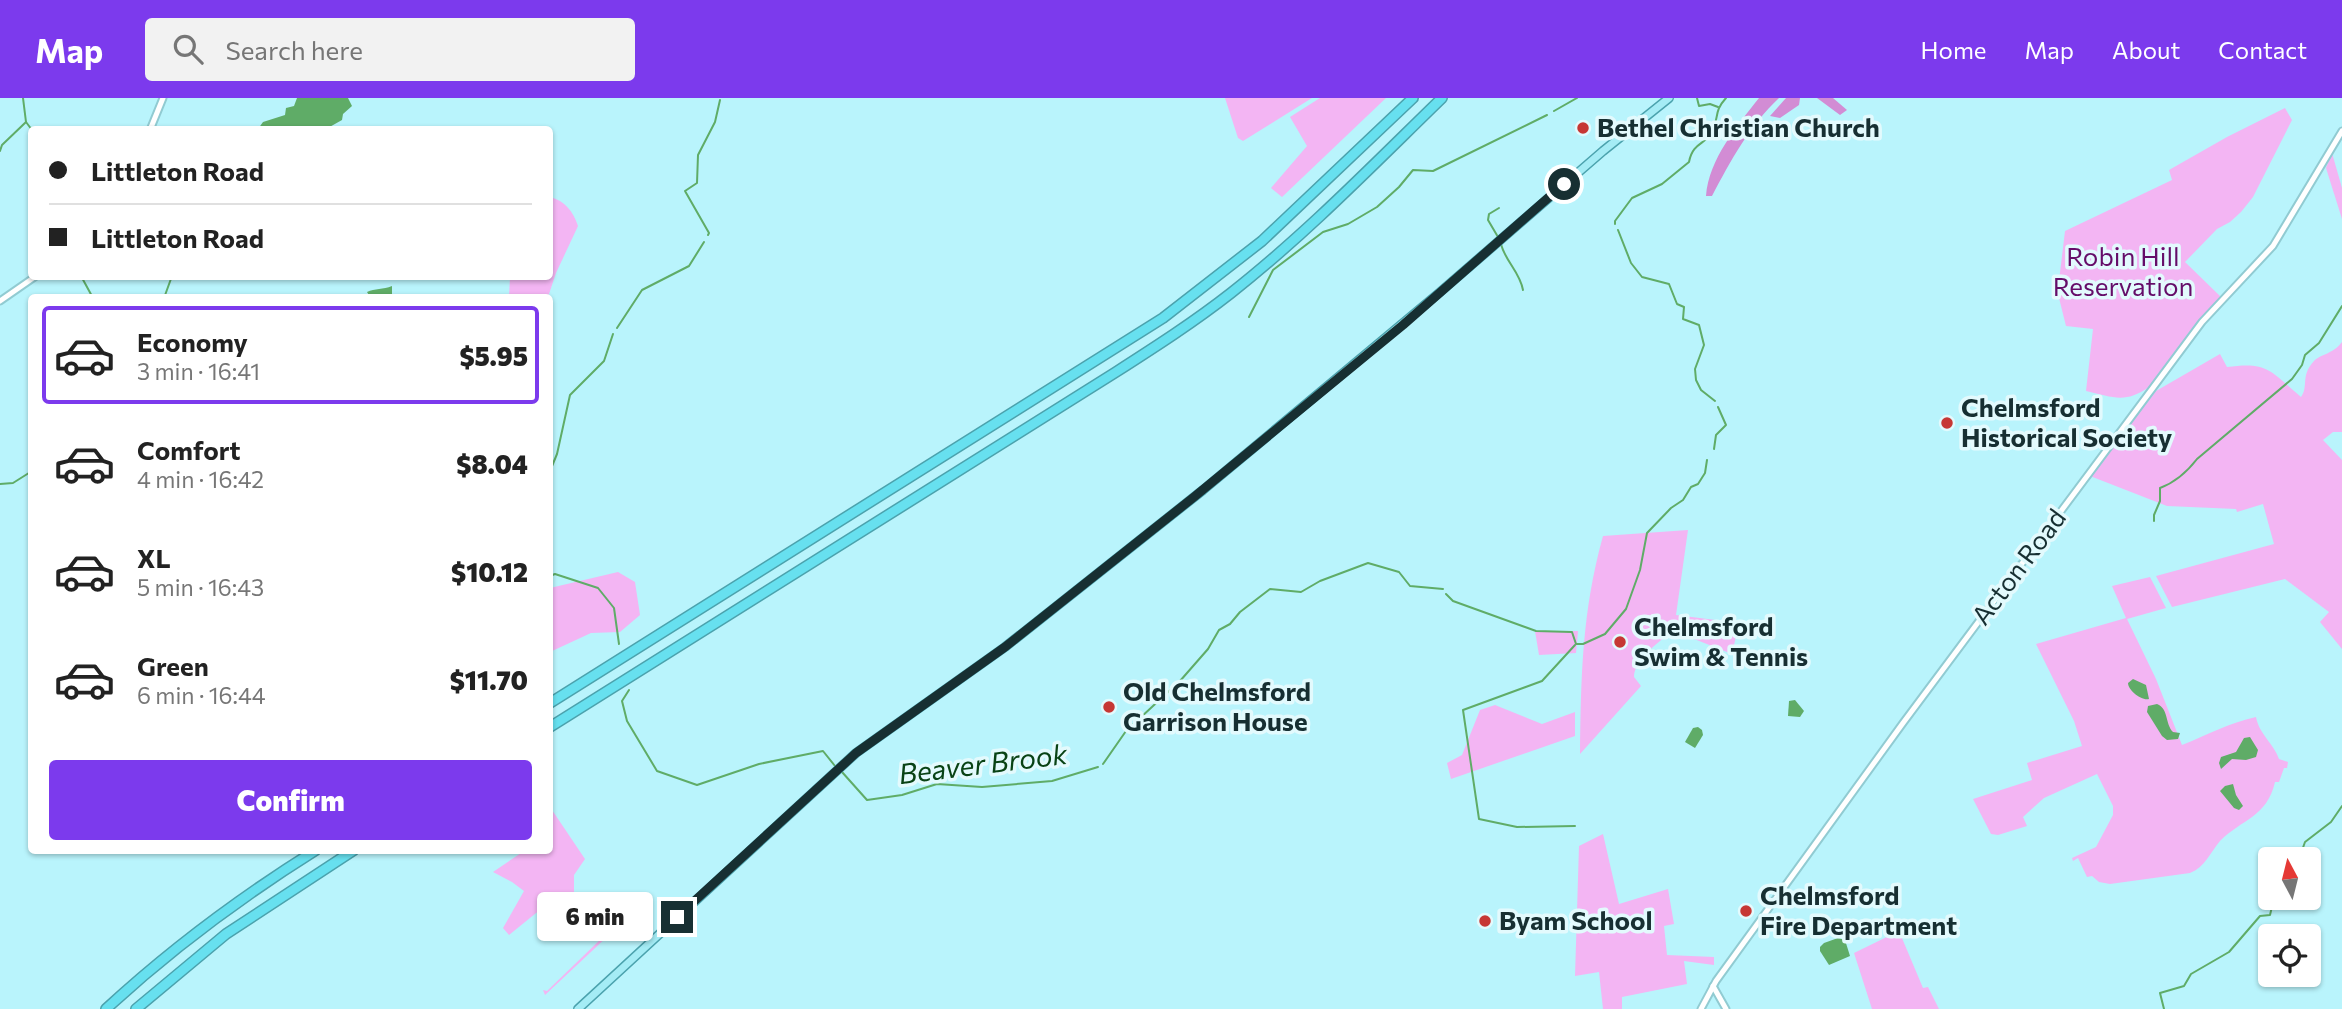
<!DOCTYPE html>
<html lang="en">
<head>
<meta charset="utf-8">
<style>
  :root { --surface:#fff; --page:#f2f2f2; --text:#222; --muted:#767676; --line:#e0e0e0; --accent:#7c3aed }
  body { margin:0; font-family:Commissioner,sans-serif; background:var(--page); color:var(--text); height:100vh; display:flex; flex-direction:column; font-size:26px; white-space:nowrap }
  * { box-sizing:border-box; margin:0 }
  p { font-size:23px; color:var(--muted) }
  .icon { flex:none; width:38px; height:38px; fill:none; stroke:currentColor; stroke-width:2; stroke-linecap:round; stroke-linejoin:round }
  .map { position:relative; flex:1; overflow:hidden }
  .panel { position:absolute; left:28px; top:196px; width:525px; height:560px; display:flex; flex-direction:column; background:var(--surface); border-radius:7px; box-shadow:0 2px 5px #0004 }
  .panel>* { flex:none }
  .guide { position:absolute; left:28px; top:28px; width:525px; height:154px; border-radius:7px; box-shadow:0 2px 5px #0004; display:grid; align-content:center; height:154px; padding:0 21px; background:var(--surface) }
  .needle { width:46px; rotate:353deg }
  .tools { position:absolute; left:2258px; top:749px; display:grid; gap:14px }
  .tools a { display:grid; place-items:center; width:63px; height:63px; border-radius:7px; background:var(--surface); box-shadow:0 2px 5px #0004; font-size:35px }
  .end { position:absolute; width:32px; height:32px; margin:-16px; border:9px solid #172f32; background:#fff; box-shadow:0 0 0 4px #fff }
  .from { border-radius:50% }
  .bubble { position:absolute; height:49px; border-radius:7px; background:var(--surface); box-shadow:0 2px 5px #0004; font-size:23px; font-weight:800; line-height:49px; text-align:center }
  .guide b { display:flex; align-items:center; gap:24px; height:66px; font-size:26px }
  .guide b+b { border-top:2px solid var(--line) }
  .guide i { width:18px; height:18px; background:var(--text) }
  ul { padding:12px 0 0; list-style:none }
  li { display:flex; align-items:center; gap:21px; height:98px; margin:0 14px 10px; padding:0 7px; border:4px solid transparent; border-radius:7px }
  li div { flex:1 }
  li b { display:block; font-size:26px }
  li em { font-style:normal; font-weight:800 }
  li.selected { border-color:var(--accent) }
  li>.icon { width:63px; height:63px; stroke-width:1.5 }
  .action { display:flex; gap:14px; margin-top:auto; padding:14px 21px }
  .action a { flex:1; height:80px; border-radius:7px; background:var(--accent); color:#fff; font-size:28px; font-weight:800; line-height:80px; text-align:center }
  header { display:flex; align-items:center; gap:42px; box-sizing:border-box; height:98px; padding:0 35px; background:var(--accent); color:#fff }
  header strong { font-size:33px }
  nav { display:flex; gap:38px; margin-inline-start:auto; font-size:24px }
  .search { width:490px; height:63px; background:var(--page); display:flex; align-items:center; gap:18px; box-sizing:border-box; padding:0 24px; border-radius:7px; color:var(--muted); font-size:26px }
  .map>svg:first-child { display:block }
</style>
</head>
<body>
<header>
<strong>Map</strong>
<div class="search"><svg class="icon" aria-label="search" viewBox="0 0 24 24"><circle cx="10" cy="10" r="6"/><path d="M15 15l6 6"/></svg>Search here</div>
<nav><a>Home</a><a>Map</a><a>About</a><a>Contact</a></nav>
</header>
<div class="map">
<svg width="2342" height="911" viewBox="0 0 2342 911">
  <rect width="100%" height="100%" fill="#b9f4fc"/>
  <g fill="#f3b5f3">
    <polygon points="1225,0 1312,0 1243,43 1238,40"/>
    <polygon points="1320,0 1386,0 1282,99 1271,90 1307,48 1290,19"/>
    <path d="M2285,10L2292,22L2253,99L2241,114L2230,124L2217,131L2185,164L2221,199L2149,289C2125,306 2113,299 2086,293L2093,231L2066,228L2056,188L2059,183L2065,133L2172,82L2169,72L2227,39Z"/>
    <polygon points="2332,55 2342,90 2342,121 2326,70"/>
    <path d="M550,99C565,103 573,113 578,128L556,175L548,199H509L510,179L550,178Z"/>
    <path d="M2342,244V334H2333L2323,342L2342,362V551L2320,524L2329,514L2285,481L2172,509L2156,478L2274,446L2263,406L2237,414L2236,411L2167,408L2090,378L2156,293L2220,256L2227,269C2269,263 2271,274 2301,299C2309,288 2300,278 2314,263C2322,255 2332,257 2342,244Z"/>
    <path d="M1688,432L1676,517L1739,525L1732,556L1674,533C1660,542 1634,562 1634,579L1641,588L1580,656C1581,577 1582,514 1603,438Z"/>
    <polygon points="618,474 635,484 640,517 620,534 591,535 550,554 550,490"/>
    <path d="M2150,479L2166,510L2127,521L2156,581L2182,647C2207,637 2229,625 2256,619C2259,636 2274,646 2279,661L2288,664L2287,670H2284L2279,684H2275C2267,719 2242,721 2220,743C2210,755 2205,769 2190,775L2110,786L2099,784L2092,778L2087,779L2078,760L2073,763L2072,760L2096,749L2113,717V708L2097,676L2044,700L2023,719L2027,728L1998,737L1991,736L1973,701L2032,682L2027,665L2082,648L2074,623L2036,546L2126,520L2112,488Z"/>
    <polygon points="1535,533 1578,533 1576,555 1539,557"/>
    <polygon points="1495,607 1542,626 1575,614 1575,638 1451,681 1447,665 1462,657 1480,612"/>
    <polygon points="550,709 585,761 574,777 574,810 609,837 545,897 543,892 547,893 605,837 572,812 562,794 509,837 503,830 524,793 512,784 493,774 524,753 550,752"/>
    <polygon points="1603,736 1619,806 1668,791 1674,826 1664,828 1667,857 1714,859 1714,867 1684,863 1687,886 1622,899 1622,911 1603,911 1599,874 1575,878 1579,748"/>
    <polygon points="1899,833 1923,890 1928,889 1939,911 1872,911 1854,855"/>
  </g>
  <g fill="#d28cd4">
    <path d="M1759,0H1779C1750,27 1731,62 1712,98H1706C1709,61 1737,28 1759,0Z"/>
    <polygon points="1786,0 1800,0 1799,7 1780,20 1770,18"/>
    <polygon points="1817,0 1833,0 1847,12 1840,17"/>
  </g>
  <g fill="#5fac67">
    <polygon points="297,0 348,0 352,8 343,16 342,22 326,31 258,31 263,24 285,17 286,10 294,8"/>
    <path d="M392,188V199H370L367,194C375,190 383,192 392,188Z"/>
    <path d="M2133,581L2146,587L2149,601C2141,603 2128,592 2128,585Z"/>
    <polygon points="1795,602 1804,613 1800,619 1788,618 1789,603"/>
    <path d="M2157,606C2169,611 2165,626 2173,634L2180,635L2178,641L2167,642L2162,638L2147,614L2148,608Z"/>
    <polygon points="1698,629 1702,632 1703,637 1695,650 1685,644 1693,630"/>
    <polygon points="2250,639 2258,652 2256,659 2246,662 2232,661 2221,671 2219,665 2221,659 2236,654 2244,640"/>
    <polygon points="2233,686 2236,697 2243,708 2239,712 2234,710 2220,693 2225,688"/>
    <polygon points="1838,840 1845,842 1850,858 1829,867 1820,853 1820,849 1824,845"/>
  </g>
  <g fill="none" stroke-linecap="round" stroke-linejoin="round">
    <g stroke="#5fac67" stroke-width="2">
      <polyline points="23,0 26,24 32,32"/>
      <polyline points="1697,0 1699,8 1710,6 1718,9"/>
      <polyline points="1554,13 1577,0"/>
      <polyline points="0,53 2,47 26,24"/>
      <path d="M1615,126V123L1632,100L1662,86L1689,64C1693,43 1707,47 1713,32C1719,18 1714,13 1726,0"/>
      <polyline points="1618,132 1631,165 1642,179 1669,186 1677,206 1684,209 1683,221 1699,227 1704,247 1695,271 1696,282 1701,292 1715,303"/>
      <polyline points="708,137 709,135 685,93 697,85 698,57 715,24 720,2"/>
      <polyline points="1498,139 1488,122 1489,116 1499,110"/>
      <path d="M1501,146C1505,163 1520,174 1523,192"/>
      <polyline points="81,178 93,200"/>
      <polyline points="164,200 172,178"/>
      <polyline points="1249,219 1273,172 1323,134 1348,126 1377,109 1399,89 1413,72 1433,73 1547,17"/>
      <polyline points="617,230 642,192 689,168 704,144"/>
      <polyline points="1714,351 1716,337 1726,327 1718,309"/>
      <polyline points="550,373 557,356 570,297 604,263 613,236"/>
      <polyline points="0,386 13,385 32,373"/>
      <path d="M2154,423V417L2160,403V390C2176,384 2187,374 2197,361L2292,281L2302,267L2305,257L2319,245L2342,208"/>
      <polyline points="550,478 555,476 598,490 614,510 619,546"/>
      <polyline points="1446,496 1453,503 1536,533 1572,534 1576,546 1583,546 1605,536 1626,511 1640,472 1647,435 1671,410 1683,402 1691,389 1698,386 1705,375 1707,362"/>
      <polyline points="629,592 622,603 627,623 657,673 697,687 759,666 823,653 835,668"/>
      <polyline points="1103,666 1126,633 1180,583 1208,551 1219,532 1230,526 1240,514 1270,491 1301,494 1320,483 1368,465 1399,474 1410,488 1443,491"/>
      <polyline points="842,674 867,702 902,697 937,686 982,689 1052,683 1098,669"/>
      <polyline points="1575,728 1517,729 1479,721 1463,612 1542,583 1575,547"/>
      <polyline points="2299,761 2305,744 2331,724 2342,708"/>
      <polyline points="2164,911 2160,895 2184,888 2191,876 2229,854 2260,818 2270,817 2274,800"/>
    </g>
    <g stroke="#91cbd2" stroke-width="9">
      <g id="secondary">
        <polyline points="150,32 163,0"/>
        <polyline points="0,203 36,178"/>
        <polyline points="1713,888 1726,911"/>
        <polyline points="1701,911 1716,883 1903,625 2202,224 2273,148 2342,33"/>
      </g>
    </g>
    <g stroke="#4ba2ad" stroke-width="10">
      <polyline id="primary" points="578,911 856,655 1005,549 1203,392 1439,195 1603,53 1669,0"/>
    </g>
    <g stroke="#4ba2ad" stroke-width="12">
      <g id="motorway">
        <polyline points="550,605 1163,220 1262,143 1413,0"/>
        <path d="M550,629L1116,274C1155,249 1194,224 1231,195C1306,136 1373,67 1442,0"/>
        <path d="M106,911C171,851 241,799 316,752"/>
        <polyline points="136,911 226,836 354,752"/>
      </g>
    </g>
    <use href="#secondary" stroke="#fff" stroke-width="5"/>
    <use href="#primary" stroke="#a4ecf5" stroke-width="7"/>
    <use href="#motorway" stroke="#67e0ef" stroke-width="9"/>
  </g>
  <g fill="none" stroke-linecap="round" stroke-linejoin="round">
    <polyline stroke="#172f32" stroke-width="9" points="677,819 856,655 1005,549 1194,399 1403,227 1564,86"/>
  </g>
  <g fill="#c63734" stroke="#e3fafd" stroke-width="2.5">
    <circle cx="1583" cy="30" r="7"/>
    <circle cx="1947" cy="325" r="7"/>
    <circle cx="1620" cy="544" r="7"/>
    <circle cx="1109" cy="609" r="7"/>
    <circle cx="1746" cy="813" r="7"/>
    <circle cx="1485" cy="823" r="7"/>
  </g>
  <g text-anchor="middle" stroke-width="7" stroke-linejoin="round" paint-order="stroke">
    <g font-size="26" font-weight="bold" fill="#172f32" stroke="#e3fafd" text-anchor="start">
      <text x="1597" y="39">Bethel Christian Church</text>
      <text x="1961" y="319">Chelmsford<tspan x="1961" dy="30">Historical Society</tspan></text>
      <text x="1634" y="538">Chelmsford<tspan x="1634" dy="30">Swim &amp; Tennis</tspan></text>
      <text x="1123" y="603">Old Chelmsford<tspan x="1123" dy="30">Garrison House</tspan></text>
      <text x="1760" y="807">Chelmsford<tspan x="1760" dy="30">Fire Department</tspan></text>
      <text x="1499" y="832">Byam School</text>
    </g>
    <g font-size="26" fill="#650d69" stroke="#e3fafd">
      <text x="2123" y="168">Robin Hill<tspan x="2123" dy="30">Reservation</tspan></text>
    </g>
    <g font-size="26" fill="#172f32" stroke="#e3fafd">
      <text transform="translate(2019 469) rotate(-53)" y="9">Acton Road</text>
    </g>
    <g font-size="28" font-style="italic" fill="#094315" stroke="#e3fafd">
      <text transform="translate(983 666) rotate(-7)" y="10">Beaver Brook</text>
    </g>
  </g>
</svg>
<div class="tools">
<a><svg class="needle" viewBox="-14 -14 28 28"><path d="M0-13l5 13h-10z" fill="#e53935"/><path d="M0 13l5-13h-10z" fill="#767676"/></svg></a>
<a><svg class="icon" aria-label="locate" viewBox="0 0 24 24"><circle cx="12" cy="12" r="6"/><path d="M12 2v4M12 18v4M2 12h4M18 12h4"/></svg></a>
</div>
<i class="end from" style="left:1564px;top:86px"></i>
<i class="end" style="left:677px;top:819px"></i>
<div class="bubble" style="left:537px;top:794px;width:116px">6 min</div>
<div class="guide">
<b><i class="from"></i>Littleton Road</b>
<b><i></i>Littleton Road</b>
</div>
<section class="panel">
<ul>
<li class="selected"><svg class="icon" aria-label="car" viewBox="0 0 24 24"><path d="M5 17H2v-5l4-1 3-4h7l3 4 3 1v5h-3M9 17h6M6 11h13"/><circle cx="7" cy="17" r="2"/><circle cx="17" cy="17" r="2"/></svg><div><b>Economy</b><p>3 min · 16:41</p></div><em>$5.95</em></li>
<li><svg class="icon" aria-label="car" viewBox="0 0 24 24"><path d="M5 17H2v-5l4-1 3-4h7l3 4 3 1v5h-3M9 17h6M6 11h13"/><circle cx="7" cy="17" r="2"/><circle cx="17" cy="17" r="2"/></svg><div><b>Comfort</b><p>4 min · 16:42</p></div><em>$8.04</em></li>
<li><svg class="icon" aria-label="car" viewBox="0 0 24 24"><path d="M5 17H2v-5l4-1 3-4h7l3 4 3 1v5h-3M9 17h6M6 11h13"/><circle cx="7" cy="17" r="2"/><circle cx="17" cy="17" r="2"/></svg><div><b>XL</b><p>5 min · 16:43</p></div><em>$10.12</em></li>
<li><svg class="icon" aria-label="car" viewBox="0 0 24 24"><path d="M5 17H2v-5l4-1 3-4h7l3 4 3 1v5h-3M9 17h6M6 11h13"/><circle cx="7" cy="17" r="2"/><circle cx="17" cy="17" r="2"/></svg><div><b>Green</b><p>6 min · 16:44</p></div><em>$11.70</em></li>
</ul>
<div class="action"><a>Confirm</a></div>
</section>
</div>
</body>
</html>
